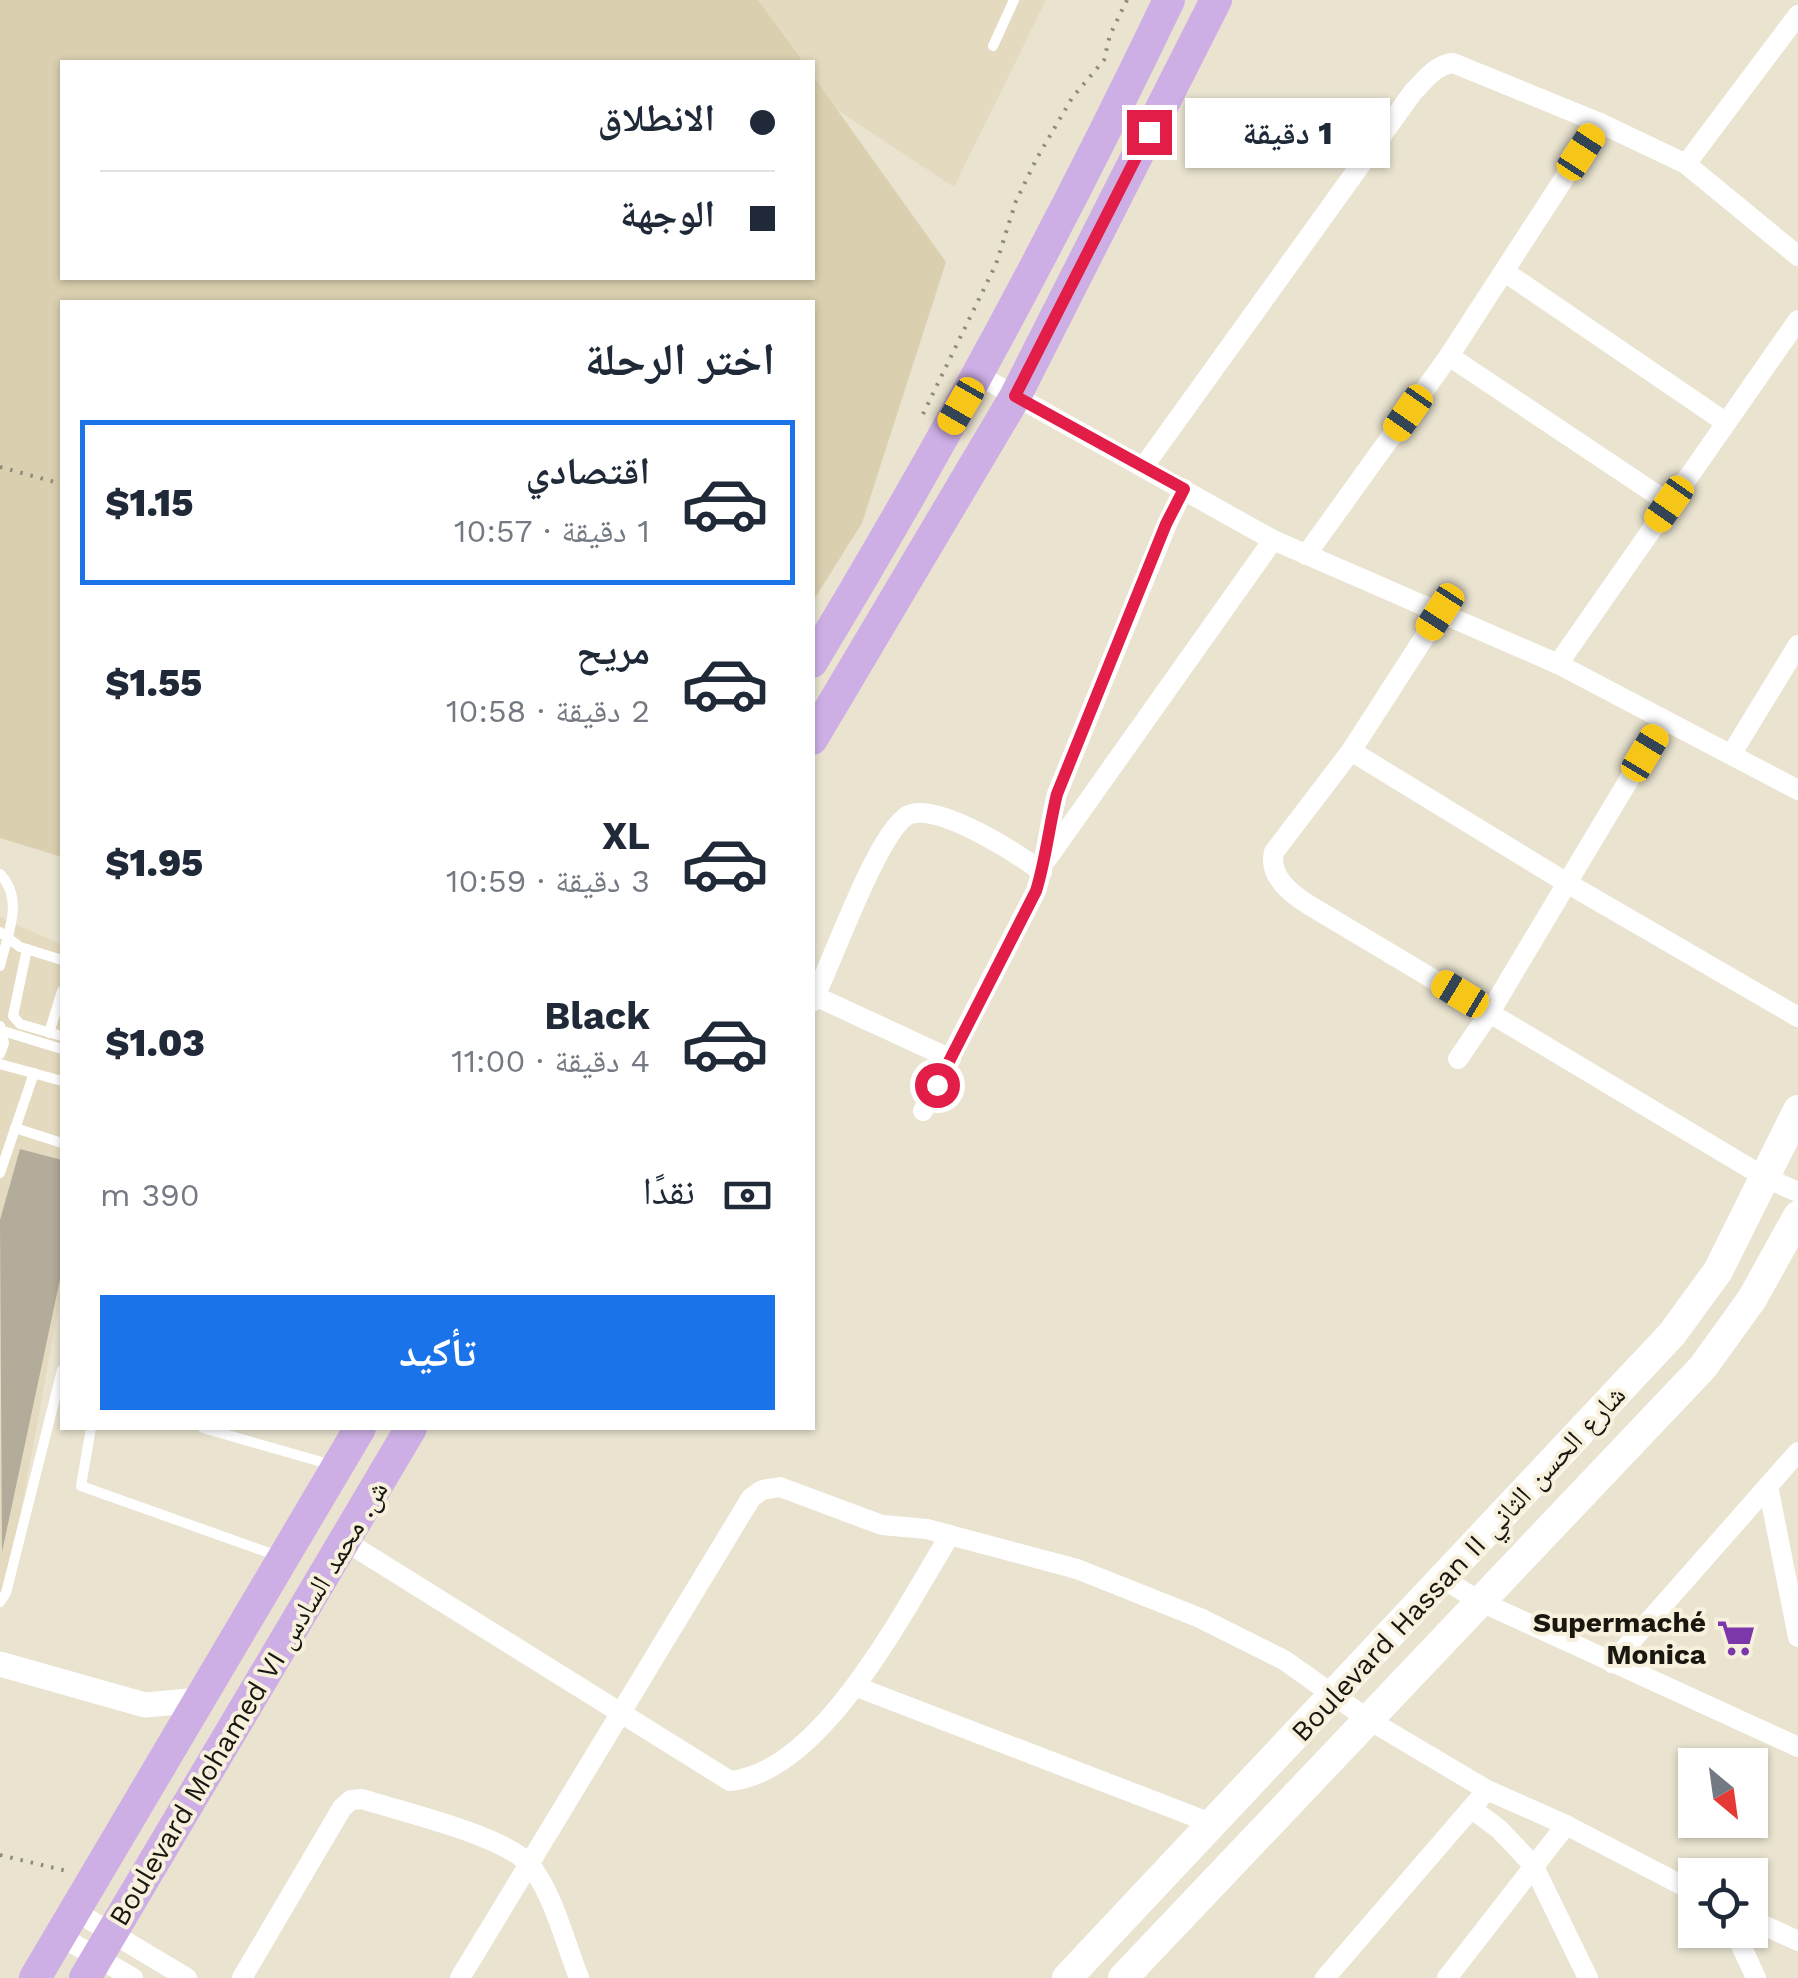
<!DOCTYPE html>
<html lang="ar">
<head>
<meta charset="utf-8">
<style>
  :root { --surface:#fff; --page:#f2f2f3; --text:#1f2937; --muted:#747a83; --line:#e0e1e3; --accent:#1a73e8 }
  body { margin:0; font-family:"Work Sans","Noto Naskh Arabic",sans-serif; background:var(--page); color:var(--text); direction:rtl; height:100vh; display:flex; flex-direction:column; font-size:38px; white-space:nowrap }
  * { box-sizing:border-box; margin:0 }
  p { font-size:32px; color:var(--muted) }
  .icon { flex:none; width:55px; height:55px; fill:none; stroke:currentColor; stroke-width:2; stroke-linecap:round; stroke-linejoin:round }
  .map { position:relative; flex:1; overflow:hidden; direction:ltr }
  .details { position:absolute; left:60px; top:300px; width:755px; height:1130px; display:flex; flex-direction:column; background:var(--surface); border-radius:0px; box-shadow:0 2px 8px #0004; direction:rtl }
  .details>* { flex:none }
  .top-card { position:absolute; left:60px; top:60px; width:755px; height:220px; border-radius:0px; box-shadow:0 2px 8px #0004; direction:rtl; display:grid; align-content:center; height:220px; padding:0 40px; background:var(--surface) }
  .needle { width:65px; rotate:151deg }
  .tools { position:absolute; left:1678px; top:1748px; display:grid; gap:20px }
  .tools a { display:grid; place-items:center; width:90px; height:90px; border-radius:0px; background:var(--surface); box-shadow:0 2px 8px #0004; font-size:50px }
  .end { position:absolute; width:45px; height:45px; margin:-22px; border:12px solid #e11d48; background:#fff; box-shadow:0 0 0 5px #fff }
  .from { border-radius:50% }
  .bubble { position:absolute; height:70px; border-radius:0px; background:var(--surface); box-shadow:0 2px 8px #0004; font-size:32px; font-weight:800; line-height:70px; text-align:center; direction:rtl }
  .car { position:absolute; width:30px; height:60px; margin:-30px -15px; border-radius:12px; box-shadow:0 0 8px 2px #0007; background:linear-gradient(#f5c518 24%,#345 0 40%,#f5c518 0 76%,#345 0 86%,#f5c518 0) }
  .top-card b { display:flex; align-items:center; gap:35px; height:95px; font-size:38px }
  .top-card b+b { border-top:2px solid var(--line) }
  .top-card i { width:25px; height:25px; background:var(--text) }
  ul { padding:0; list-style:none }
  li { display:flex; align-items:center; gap:30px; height:165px; margin:0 20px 15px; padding:0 20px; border:5px solid transparent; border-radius:0px }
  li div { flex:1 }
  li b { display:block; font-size:38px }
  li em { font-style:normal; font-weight:800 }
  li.active { border-color:var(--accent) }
  li>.icon { width:90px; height:90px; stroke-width:1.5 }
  h2 { padding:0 40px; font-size:45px; line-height:120px }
  .pay { display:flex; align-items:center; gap:25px; height:110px; padding:0 40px; font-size:38px }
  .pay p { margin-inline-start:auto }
  .cta { display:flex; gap:20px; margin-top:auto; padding:20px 40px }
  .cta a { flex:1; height:115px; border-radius:0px; background:var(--accent); color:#fff; font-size:40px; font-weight:800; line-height:115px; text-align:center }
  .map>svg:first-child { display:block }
</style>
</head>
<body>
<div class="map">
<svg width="1798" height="1978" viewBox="0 0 1798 1978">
  <rect width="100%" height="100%" fill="#e9e3d0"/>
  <g fill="#e3dabf">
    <polygon points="745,0 1046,0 954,187 813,94 812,62 790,62"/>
    <polygon points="0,917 62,945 62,1288 6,1593 0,1592"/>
  </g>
  <polygon fill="#dacfaf" points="0,0 758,0 803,62 62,62 62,278 812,278 813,76 946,262 862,523 813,601 812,302 62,302 62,857 0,838"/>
  <polygon fill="#b3ac9a" points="20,1149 62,1160 62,1270 2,1552 0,1220"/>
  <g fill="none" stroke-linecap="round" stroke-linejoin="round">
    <g stroke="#8e8a7c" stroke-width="4" stroke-dasharray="2.5 8" stroke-linecap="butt">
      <polyline points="923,414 996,264 1016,201 1037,158 1072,98 1104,60 1110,35 1127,0"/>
      <polyline points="0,467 62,484"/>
      <polyline points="0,1855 71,1872"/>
    </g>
    <g stroke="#fff" stroke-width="10">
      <polyline points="993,46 1014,0"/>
      <path d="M0,874C25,900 7,935 0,966"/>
      <polyline points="0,932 20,947 62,960"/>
      <polyline points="27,949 13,1016 20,1024 62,1036"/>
      <polyline points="3,1031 62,1049"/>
      <polyline points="49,1033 62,991"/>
      <polyline points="0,1054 4,1043 0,1026"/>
      <polyline points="0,1064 62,1081"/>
      <polyline points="15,1128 62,1143"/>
      <polyline points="0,1173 34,1073"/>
      <polyline points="91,1428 81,1486 278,1556"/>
      <polyline points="203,1428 332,1465"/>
      <polyline points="0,1602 6,1593 62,1370"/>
    </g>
    <g stroke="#fff" stroke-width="20">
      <polyline points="1686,164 1798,15"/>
      <polyline points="1505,272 1725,422"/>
      <polyline points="1449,356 1669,503"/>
      <polyline points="978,375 1273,540 1558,664 1798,790"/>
      <path d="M1144,466L1413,92C1425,80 1435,65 1453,63L1600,123L1686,164L1798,256"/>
      <polyline points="1306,555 1449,356 1600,123"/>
      <path d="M1440,613L1351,751L1274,852C1268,876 1291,894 1309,905L1766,1178L1798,1192"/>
      <polyline points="1558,664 1798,320"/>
      <polyline points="1351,751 1567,883 1798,1017"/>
      <polyline points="1732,753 1798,645"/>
      <polyline points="1047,859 1273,540"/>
      <polyline points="815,996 951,1059"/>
      <path d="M812,1002C831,967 880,823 911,814C942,805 1017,853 1042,872"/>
      <polyline points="1458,1059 1490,1012 1664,721"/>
      <path d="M923,1111L1036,891C1046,859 1049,826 1057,794L1167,524L1184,489"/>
      <polyline points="1768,1486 1798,1637"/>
      <path d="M345,1541L730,1781C823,1772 905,1608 950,1535"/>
      <polyline points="1442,1578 1479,1601 1798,1747"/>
      <polyline points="1612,1663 1798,1452"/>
      <polyline points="857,1687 1211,1823"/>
      <polyline points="1472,1809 1499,1829 1533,1865 1588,1978"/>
      <polyline points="75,1911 187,1978"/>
      <polyline points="1750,1919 1798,1941"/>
      <polyline points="1734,1930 1756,1978"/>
      <polyline points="60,1936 133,1978"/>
      <path d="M242,1978L342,1808L351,1800L362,1799C402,1812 503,1835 529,1864C552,1890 566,1945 579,1978"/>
      <polyline points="460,1978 751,1498 762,1490 780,1487 882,1525 927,1529 1077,1569 1200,1618 1284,1660 1369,1720 1487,1790 1566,1825 1695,1892"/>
      <polyline points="1325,1978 1487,1790"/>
      <polyline points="1447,1978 1566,1825"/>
    </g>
    <polyline stroke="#fff" stroke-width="25" points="0,1664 145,1705 200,1700"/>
    <g stroke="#fff" stroke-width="30">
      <polyline points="1067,1978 1672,1334 1718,1271 1798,1110"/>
      <polyline points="1123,1978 1703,1367 1752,1299 1798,1216"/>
    </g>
    <g stroke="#cdafe6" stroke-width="32">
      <path d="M812,662C942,447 1061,226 1169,0"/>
      <polyline points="812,739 1015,397 1216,0"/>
      <polyline points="35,1978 360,1428"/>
      <polyline points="85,1978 411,1428"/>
    </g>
  </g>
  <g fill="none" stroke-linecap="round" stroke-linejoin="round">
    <path stroke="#e11d48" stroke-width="12" d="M937,1085L1036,891C1046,859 1049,826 1057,794L1166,524L1184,489L1015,396L1149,132"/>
  </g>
  <defs>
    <g id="supermarket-bare" transform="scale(3)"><path d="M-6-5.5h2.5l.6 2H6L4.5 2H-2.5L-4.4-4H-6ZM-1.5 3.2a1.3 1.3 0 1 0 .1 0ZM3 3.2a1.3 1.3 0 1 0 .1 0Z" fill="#7c37ab" stroke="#f7f0dd" stroke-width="2.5" paint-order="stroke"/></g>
  </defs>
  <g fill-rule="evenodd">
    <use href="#supermarket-bare" x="1736" y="1638"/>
  </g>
  <g text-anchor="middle" stroke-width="8" stroke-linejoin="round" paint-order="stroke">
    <g font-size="28" fill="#191710" stroke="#f7f0dd">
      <text transform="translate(1458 1563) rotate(-47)" y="10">Boulevard Hassan II شارع الحسن الثاني</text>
      <text transform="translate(248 1703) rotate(-59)" y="10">Boulevard Mohamed VI ش. محمد السادس</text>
    </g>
    <g font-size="28" font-weight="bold" fill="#191710" stroke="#f7f0dd" text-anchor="end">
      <text x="1706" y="1632">Supermaché<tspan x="1706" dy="32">Monica</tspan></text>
    </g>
  </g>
</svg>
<div class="tools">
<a><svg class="needle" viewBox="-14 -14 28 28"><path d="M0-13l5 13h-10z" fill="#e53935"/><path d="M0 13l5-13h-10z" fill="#747a83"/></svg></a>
<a><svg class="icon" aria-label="locate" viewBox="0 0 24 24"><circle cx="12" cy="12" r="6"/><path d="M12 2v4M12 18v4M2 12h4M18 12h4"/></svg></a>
</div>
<i class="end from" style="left:937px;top:1085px"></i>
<i class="end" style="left:1149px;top:132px"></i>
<div class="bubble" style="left:1185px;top:98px;width:205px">1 دقيقة</div>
<i class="car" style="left:1581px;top:152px;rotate:33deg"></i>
<i class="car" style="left:961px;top:406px;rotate:210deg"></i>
<i class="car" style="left:1408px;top:413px;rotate:215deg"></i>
<i class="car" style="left:1669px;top:504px;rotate:215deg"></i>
<i class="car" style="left:1440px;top:612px;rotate:213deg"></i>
<i class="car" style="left:1645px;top:753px;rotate:31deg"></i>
<i class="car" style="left:1460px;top:994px;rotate:301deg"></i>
<div class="top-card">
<b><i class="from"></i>الانطلاق</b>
<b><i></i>الوجهة</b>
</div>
<section class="details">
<h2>اختر الرحلة</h2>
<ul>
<li class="active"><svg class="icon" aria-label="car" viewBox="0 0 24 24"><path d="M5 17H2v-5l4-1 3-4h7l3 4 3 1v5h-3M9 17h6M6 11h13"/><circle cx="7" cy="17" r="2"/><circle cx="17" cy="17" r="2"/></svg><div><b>اقتصادي</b><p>1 دقيقة · 10:57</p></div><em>$1.15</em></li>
<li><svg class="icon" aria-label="car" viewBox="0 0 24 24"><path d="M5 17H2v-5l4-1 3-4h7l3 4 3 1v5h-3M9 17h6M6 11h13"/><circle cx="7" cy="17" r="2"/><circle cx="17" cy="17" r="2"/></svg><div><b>مريح</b><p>2 دقيقة · 10:58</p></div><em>$1.55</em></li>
<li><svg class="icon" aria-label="car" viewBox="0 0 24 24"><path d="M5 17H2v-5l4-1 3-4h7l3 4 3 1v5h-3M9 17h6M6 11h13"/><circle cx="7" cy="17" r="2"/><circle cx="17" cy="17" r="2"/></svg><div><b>XL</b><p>3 دقيقة · 10:59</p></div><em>$1.95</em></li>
<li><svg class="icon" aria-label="car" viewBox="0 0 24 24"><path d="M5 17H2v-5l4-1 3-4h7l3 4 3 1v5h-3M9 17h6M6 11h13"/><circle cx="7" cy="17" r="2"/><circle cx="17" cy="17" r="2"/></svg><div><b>Black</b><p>4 دقيقة · 11:00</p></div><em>$1.03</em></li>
</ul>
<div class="pay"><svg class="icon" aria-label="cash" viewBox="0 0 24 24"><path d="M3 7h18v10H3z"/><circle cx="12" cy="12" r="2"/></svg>نقدًا<p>390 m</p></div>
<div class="cta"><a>تأكيد</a></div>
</section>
</div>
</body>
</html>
